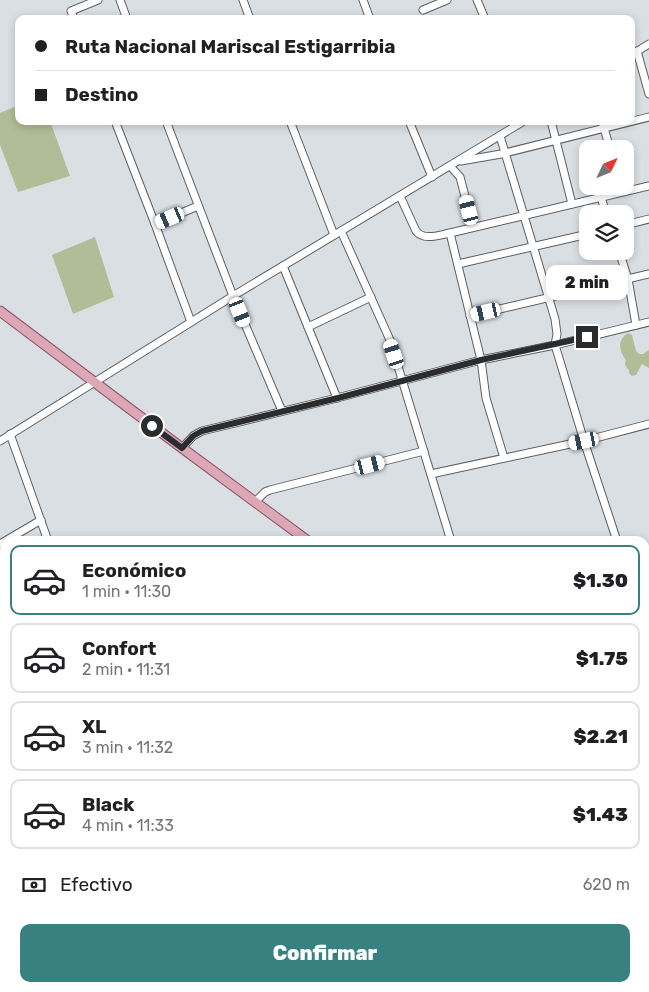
<!DOCTYPE html>
<html lang="es">
<head>
<meta charset="utf-8">
<style>
  :root { --surface:#fff; --page:#f2f2f2; --text:#202124; --muted:#757577; --line:#e0e0e0; --accent:#398180 }
  body { margin:0; font-family:Rubik,sans-serif; background:var(--page); color:var(--text); height:100vh; display:flex; flex-direction:column; font-size:19px; white-space:nowrap }
  * { box-sizing:border-box; margin:0 }
  p { font-size:16px; color:var(--muted) }
  .icon { flex:none; width:28px; height:28px; fill:none; stroke:currentColor; stroke-width:2; stroke-linecap:round; stroke-linejoin:round }
  .map { position:relative; flex:1; overflow:hidden }
  .details { position:absolute; left:0px; top:536px; width:650px; height:456px; display:flex; flex-direction:column; background:var(--surface); border-radius:15px 15px 0 0; box-shadow:0 2px 8px #0003 }
  .details>* { flex:none }
  .hud { position:absolute; left:15px; top:15px; width:620px; height:110px; border-radius:10px; box-shadow:0 2px 8px #0003; display:grid; align-content:center; height:110px; padding:0 20px; background:var(--surface) }
  .needle { width:32px; rotate:47deg }
  .buttons { position:absolute; left:579px; top:140px; display:grid; gap:10px }
  .buttons a { display:grid; place-items:center; width:55px; height:55px; border-radius:10px; background:var(--surface); box-shadow:0 2px 8px #0003; font-size:25px }
  .end { position:absolute; width:22px; height:22px; margin:-11px; border:6px solid #2a2c2d; background:#fff; box-shadow:0 0 0 2px #fff }
  .from { border-radius:50% }
  .bubble { position:absolute; height:35px; border-radius:10px; background:var(--surface); box-shadow:0 2px 8px #0003; font-size:16px; font-weight:800; line-height:35px; text-align:center }
  .car { position:absolute; width:15px; height:30px; margin:-15px -8px; border-radius:6px; box-shadow:0 0 4px 1px #0007; background:linear-gradient(#fff 24%,#345 0 40%,#fff 0 76%,#345 0 86%,#fff 0) }
  .hud b { display:flex; align-items:center; gap:18px; height:48px; font-size:19px }
  .hud b+b { border-top:1px solid var(--line) }
  .hud i { width:12px; height:12px; background:var(--text) }
  ul { padding:9px 0 0; list-style:none }
  li { display:flex; align-items:center; gap:15px; height:70px; margin:0 10px 8px; padding:0 10px; border:2px solid var(--line); border-radius:10px }
  li div { flex:1 }
  li b { display:block; font-size:19px }
  li em { font-style:normal; font-weight:800 }
  li.current { border-color:var(--accent) }
  li>.icon { width:45px; height:45px; stroke-width:1.5 }
  .pay { display:flex; align-items:center; gap:12px; height:55px; padding:0 20px; font-size:19px }
  .pay p { margin-inline-start:auto }
  .cta { display:flex; gap:10px; margin-top:auto; padding:10px 20px }
  .cta a { flex:1; height:58px; border-radius:10px; background:var(--accent); color:#fff; font-size:20px; font-weight:800; line-height:58px; text-align:center }
  .map>svg:first-child { display:block }
</style>
</head>
<body>
<div class="map">
<svg width="649" height="992" viewBox="0 0 649 992">
  <rect width="100%" height="100%" fill="#dadfe4"/>
  <g fill="#e3cedb">
    <polygon points="649,654 649,754 645,756 645,655"/>
    <polygon points="649,835 649,908 645,909 645,836"/>
  </g>
  <g fill="#b0bd96">
    <polygon points="19,105 19,121 50,121 70,176 18,192 0,145 0,113"/>
    <polygon points="95,237 114,297 73,314 52,255"/>
    <path d="M628,333L632,335L636,351L639,354H643L649,350V368L642,364L636,375L632,376L629,373V370L626,367L625,364L626,360C619,351 617,340 628,333Z"/>
  </g>
  <g fill="none" stroke-linecap="round" stroke-linejoin="round">
    <g stroke="#5b5f63" stroke-width="9">
      <g id="minor">
        <polyline points="120,0 127,19"/>
        <polyline points="243,0 250,19"/>
        <polyline points="363,0 370,19"/>
        <polyline points="477,0 485,19"/>
        <polyline points="423,10 447,0"/>
        <polyline points="74,19 71,11 98,0"/>
        <polyline points="637,51 649,94"/>
        <polyline points="631,55 649,44"/>
        <polyline points="115,121 155,224 191,322"/>
        <polyline points="166,121 233,296 282,411"/>
        <polyline points="290,121 334,235"/>
        <polyline points="409,121 432,177"/>
        <polyline points="551,121 572,204"/>
        <polyline points="602,121 610,149"/>
        <polyline points="500,136 555,319 557,334 555,345 584,441 617,541"/>
        <polyline points="461,161 501,154 649,117"/>
        <polyline points="450,166 460,177 473,227"/>
        <path d="M400,196L416,231C424,241 439,235 450,233L649,186"/>
        <polyline points="601,197 606,214"/>
        <polyline points="155,224 198,206"/>
        <polyline points="625,225 649,219"/>
        <polyline points="341,231 390,340 451,541"/>
        <polyline points="450,233 481,360 486,398 504,458"/>
        <polyline points="619,251 628,279 636,325"/>
        <polyline points="458,264 588,234"/>
        <polyline points="283,266 337,398"/>
        <polyline points="470,316 649,274"/>
        <polyline points="308,327 371,297"/>
        <polyline points="10,434 48,541"/>
        <polyline points="0,441 233,296 524,121"/>
        <polyline points="182,448 193,436 202,431 337,398 481,360 555,345 649,322"/>
        <polyline points="431,474 584,441 649,424"/>
        <polyline points="255,502 265,492 270,490 424,451"/>
        <polyline points="0,544 41,520"/>
        <polyline points="645,564 649,563"/>
        <polyline points="0,736 5,734"/>
        <polyline points="645,759 649,758"/>
        <polyline points="645,914 649,913"/>
        <polyline points="201,988 203,992"/>
        <polyline points="439,988 440,992"/>
        <polyline points="515,988 516,992"/>
        <polyline points="592,988 593,992"/>
        <polyline points="310,992 329,988"/>
      </g>
    </g>
    <g stroke="#8f5668" stroke-width="11">
      <g id="major">
        <polyline points="0,311 182,448 308,541"/>
        <polyline points="645,792 649,795"/>
      </g>
    </g>
    <g stroke="#8f5668" stroke-width="12">
      <g id="highway">
        <polyline points="0,896 5,911"/>
        <polyline points="0,947 5,963"/>
        <polyline points="13,988 14,992"/>
        <polyline points="30,988 32,992"/>
      </g>
    </g>
    <use href="#minor" stroke="#fff" stroke-width="7"/>
    <use href="#major" stroke="#dca7b7" stroke-width="9"/>
    <use href="#highway" stroke="#c56d87" stroke-width="10"/>
  </g>
  <g fill="none" stroke-linecap="round" stroke-linejoin="round">
    <polyline stroke="#2a2c2d" stroke-width="6" points="152,426 182,448 193,436 202,431 338,398 481,360 587,337"/>
  </g>
</svg>
<div class="buttons">
<a><svg class="needle" viewBox="-14 -14 28 28"><path d="M0-13l5 13h-10z" fill="#e53935"/><path d="M0 13l5-13h-10z" fill="#757577"/></svg></a>
<a><svg class="icon" aria-label="layers" viewBox="0 0 24 24"><path d="M12 4l9 5-9 5-9-5zM3 14l9 5 9-5"/></svg></a>
</div>
<i class="end from" style="left:152px;top:426px"></i>
<i class="end" style="left:587px;top:337px"></i>
<div class="bubble" style="left:546px;top:265px;width:82px">2 min</div>
<i class="car" style="left:469px;top:210px;rotate:346deg"></i>
<i class="car" style="left:170px;top:218px;rotate:247deg"></i>
<i class="car" style="left:240px;top:312px;rotate:158deg"></i>
<i class="car" style="left:486px;top:312px;rotate:257deg"></i>
<i class="car" style="left:394px;top:354px;rotate:342deg"></i>
<i class="car" style="left:584px;top:441px;rotate:258deg"></i>
<i class="car" style="left:370px;top:465px;rotate:76deg"></i>
<div class="hud">
<b><i class="from"></i>Ruta Nacional Mariscal Estigarribia</b>
<b><i></i>Destino</b>
</div>
<section class="details">
<ul>
<li class="current"><svg class="icon" aria-label="car" viewBox="0 0 24 24"><path d="M5 17H2v-5l4-1 3-4h7l3 4 3 1v5h-3M9 17h6M6 11h13"/><circle cx="7" cy="17" r="2"/><circle cx="17" cy="17" r="2"/></svg><div><b>Económico</b><p>1 min · 11:30</p></div><em>$1.30</em></li>
<li><svg class="icon" aria-label="car" viewBox="0 0 24 24"><path d="M5 17H2v-5l4-1 3-4h7l3 4 3 1v5h-3M9 17h6M6 11h13"/><circle cx="7" cy="17" r="2"/><circle cx="17" cy="17" r="2"/></svg><div><b>Confort</b><p>2 min · 11:31</p></div><em>$1.75</em></li>
<li><svg class="icon" aria-label="car" viewBox="0 0 24 24"><path d="M5 17H2v-5l4-1 3-4h7l3 4 3 1v5h-3M9 17h6M6 11h13"/><circle cx="7" cy="17" r="2"/><circle cx="17" cy="17" r="2"/></svg><div><b>XL</b><p>3 min · 11:32</p></div><em>$2.21</em></li>
<li><svg class="icon" aria-label="car" viewBox="0 0 24 24"><path d="M5 17H2v-5l4-1 3-4h7l3 4 3 1v5h-3M9 17h6M6 11h13"/><circle cx="7" cy="17" r="2"/><circle cx="17" cy="17" r="2"/></svg><div><b>Black</b><p>4 min · 11:33</p></div><em>$1.43</em></li>
</ul>
<div class="pay"><svg class="icon" aria-label="cash" viewBox="0 0 24 24"><path d="M3 7h18v10H3z"/><circle cx="12" cy="12" r="2"/></svg>Efectivo<p>620 m</p></div>
<div class="cta"><a>Confirmar</a></div>
</section>
</div>
</body>
</html>
